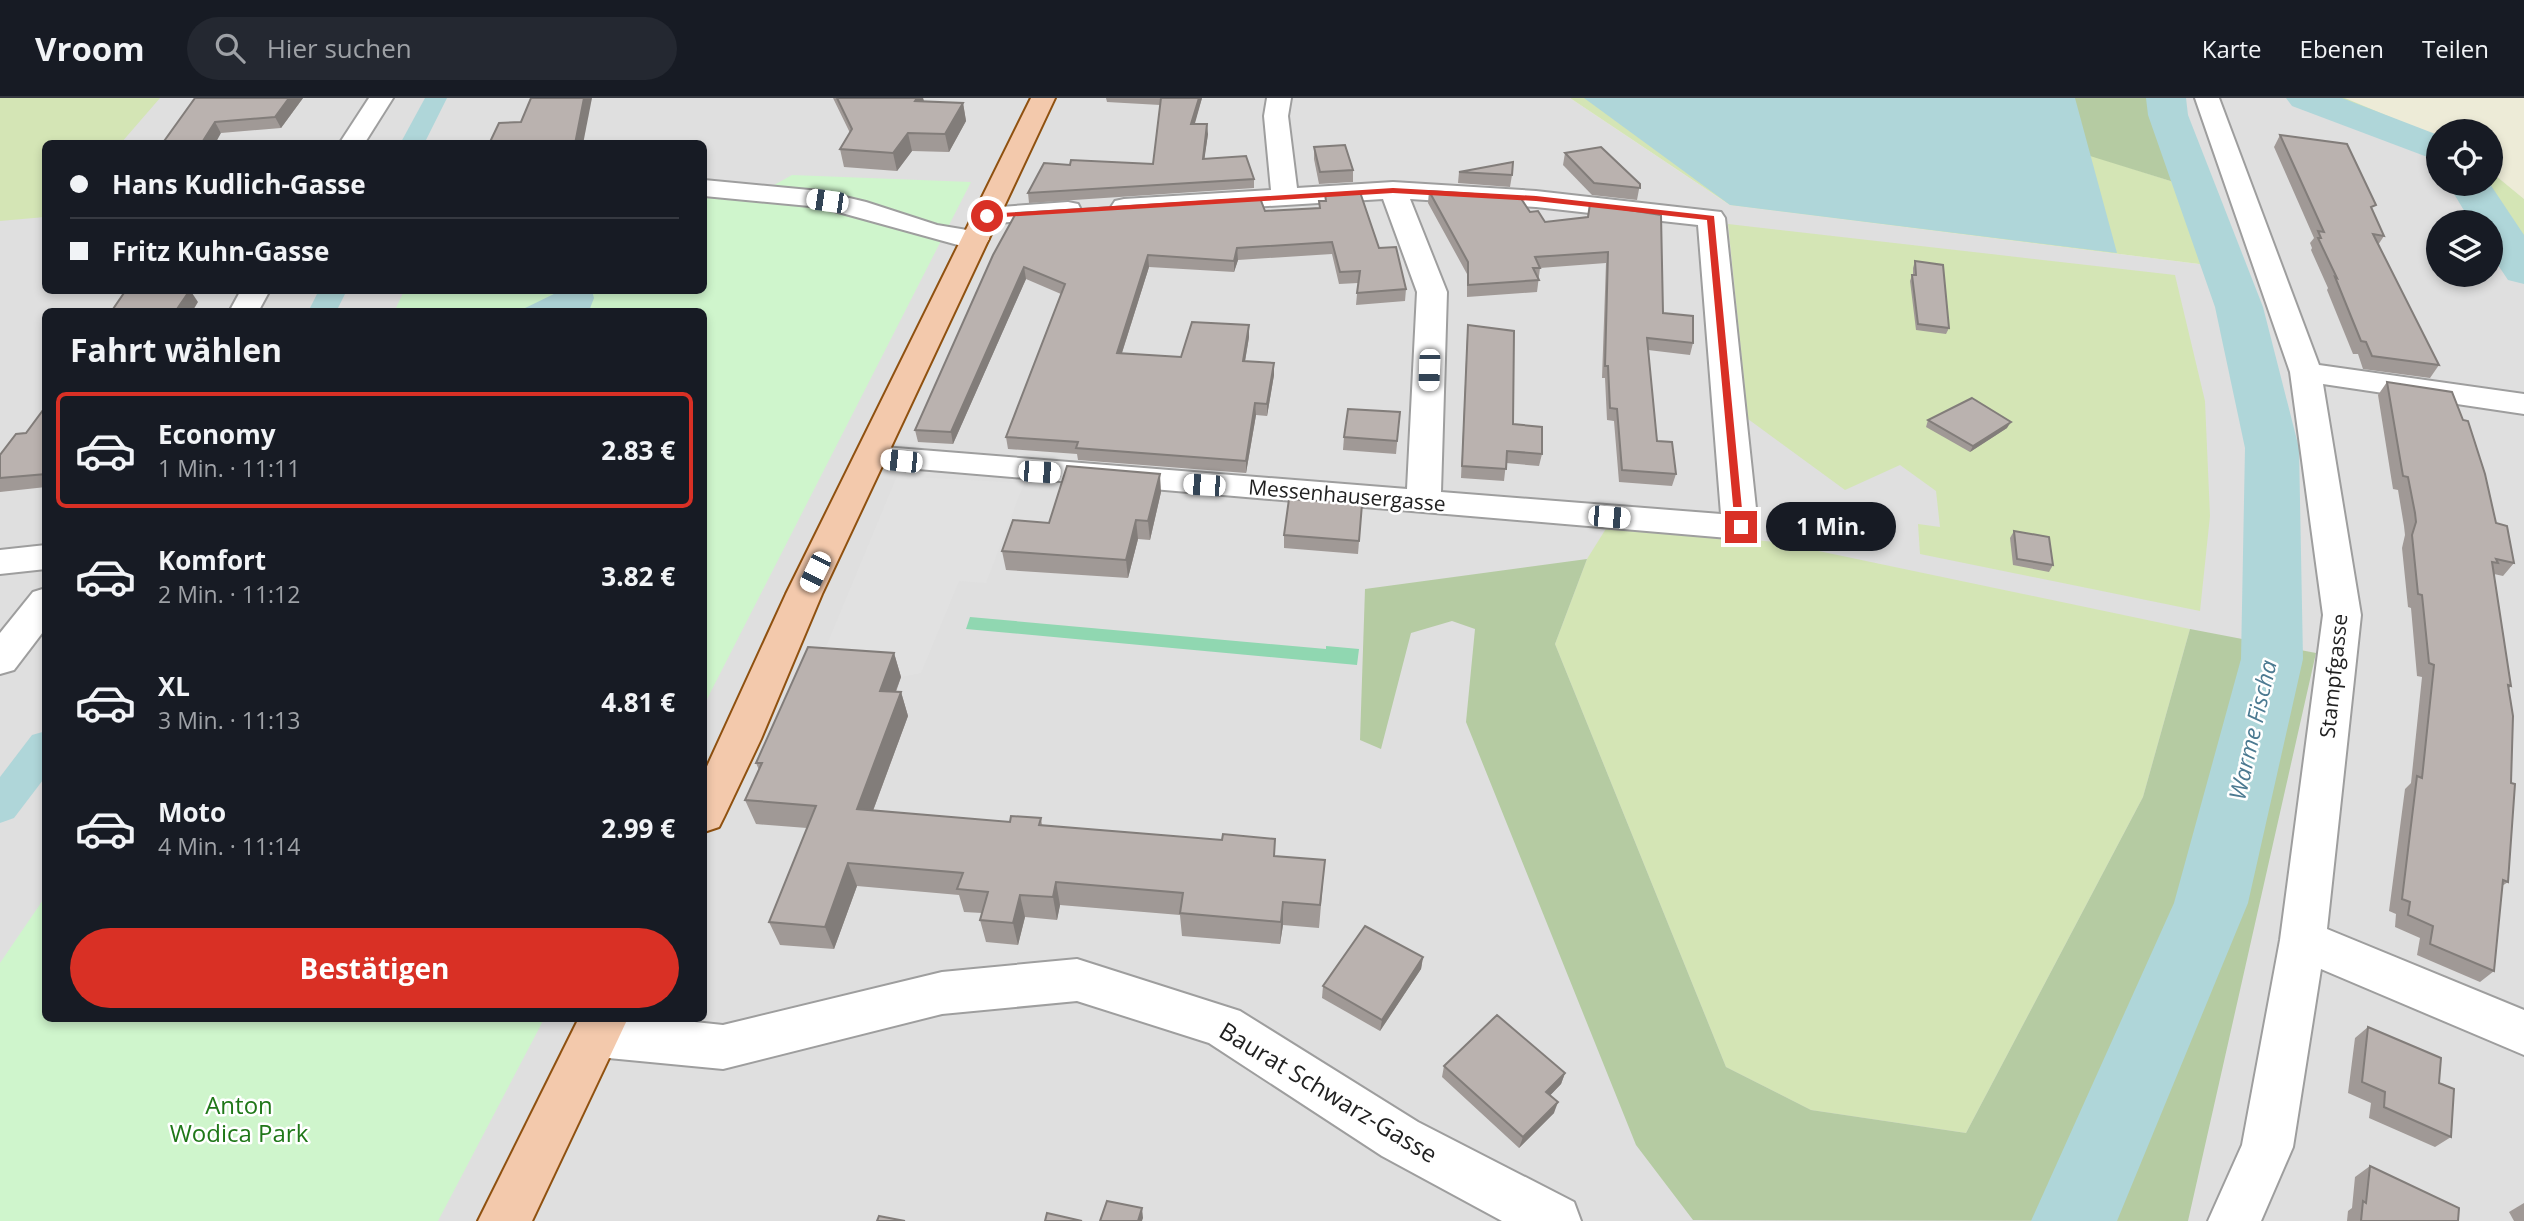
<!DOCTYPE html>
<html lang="de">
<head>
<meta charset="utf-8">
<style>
  :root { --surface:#171b24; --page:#242831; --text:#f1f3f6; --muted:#9ea1a6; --line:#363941; --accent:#d93025 }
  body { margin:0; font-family:"Open Sans",sans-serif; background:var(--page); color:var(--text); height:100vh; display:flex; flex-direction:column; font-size:26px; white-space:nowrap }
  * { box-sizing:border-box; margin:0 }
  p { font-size:23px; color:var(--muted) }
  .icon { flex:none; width:38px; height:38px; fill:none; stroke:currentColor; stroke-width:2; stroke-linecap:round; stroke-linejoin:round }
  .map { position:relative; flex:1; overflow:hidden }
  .sheet { position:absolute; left:42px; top:210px; width:665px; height:714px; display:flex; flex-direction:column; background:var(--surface); border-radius:10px; box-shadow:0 4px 10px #0003 }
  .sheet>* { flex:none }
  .banner { position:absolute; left:42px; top:42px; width:665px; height:154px; border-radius:10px; box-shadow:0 4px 10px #0003; display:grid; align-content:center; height:154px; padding:0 28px; background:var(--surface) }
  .tools { position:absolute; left:2426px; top:21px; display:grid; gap:14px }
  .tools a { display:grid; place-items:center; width:77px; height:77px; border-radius:50%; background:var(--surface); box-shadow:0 4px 10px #0003; font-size:35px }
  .end { position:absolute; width:32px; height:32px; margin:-16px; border:9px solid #d93025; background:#fff; box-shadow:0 0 0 4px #fff }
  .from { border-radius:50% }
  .bubble { position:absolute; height:49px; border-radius:24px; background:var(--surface); box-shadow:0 4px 10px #0003; font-size:23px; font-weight:700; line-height:49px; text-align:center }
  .car { position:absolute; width:21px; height:42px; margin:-21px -10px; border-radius:9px; box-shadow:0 0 5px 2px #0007; background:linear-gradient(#fff 24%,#345 0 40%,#fff 0 76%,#345 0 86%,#fff 0) }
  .banner b { display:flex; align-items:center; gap:24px; height:66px; font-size:26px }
  .banner b+b { border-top:2px solid var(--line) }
  .banner i { width:18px; height:18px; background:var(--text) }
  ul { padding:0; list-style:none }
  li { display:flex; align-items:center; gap:21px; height:116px; margin:0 14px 10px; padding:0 14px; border:4px solid transparent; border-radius:10px }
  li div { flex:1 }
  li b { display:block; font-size:26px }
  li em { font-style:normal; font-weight:700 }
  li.current { border-color:var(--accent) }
  li>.icon { width:63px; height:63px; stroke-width:1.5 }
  h2 { padding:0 28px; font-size:32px; line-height:84px }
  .cta { display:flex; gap:14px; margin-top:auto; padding:14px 28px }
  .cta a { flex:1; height:80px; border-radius:42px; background:var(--accent); color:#fff; font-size:28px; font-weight:700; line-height:80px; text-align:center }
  header { display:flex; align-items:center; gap:42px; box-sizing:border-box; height:98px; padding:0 35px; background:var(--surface); border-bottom:2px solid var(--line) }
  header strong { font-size:33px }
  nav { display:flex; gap:38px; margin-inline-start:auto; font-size:24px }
  .search { width:490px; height:63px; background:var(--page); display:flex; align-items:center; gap:18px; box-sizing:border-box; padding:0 24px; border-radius:38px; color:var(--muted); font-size:26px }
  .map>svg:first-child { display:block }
</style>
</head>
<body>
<header>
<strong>Vroom</strong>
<div class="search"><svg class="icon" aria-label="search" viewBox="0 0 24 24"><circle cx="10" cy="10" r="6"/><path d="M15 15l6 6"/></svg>Hier suchen</div>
<nav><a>Karte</a><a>Ebenen</a><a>Teilen</a></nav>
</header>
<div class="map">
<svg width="2524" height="1123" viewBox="0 0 2524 1123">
  <rect width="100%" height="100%" fill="#f1ede9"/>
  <path fill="#dfdfdf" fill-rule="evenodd" d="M0,0H1570L1730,107L2207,167L2154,11L2155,0H2306L2438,51V86H2466L2524,172V1123H0ZM46,46H704V192H46ZM2438,124H2490V177H2438ZM46,214H704V920H46Z"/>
  <polygon fill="#edebd7" points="2345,0 2524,0 2524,101 2490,73 2490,33 2438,33 2438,39"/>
  <g fill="#d4e5b5">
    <polygon points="0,0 160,0 121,45 46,46 45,119 0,123"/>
    <polygon points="1570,0 1988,0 2074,52 2180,86 2207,167 1730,107"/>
    <polygon points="2306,0 2345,0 2438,39 2438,51"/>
    <polygon points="2490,73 2524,101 2524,172 2469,86 2490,86"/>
    <polygon points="1728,126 2175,177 2205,303 2210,418 2200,513 1920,456 1918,426 1940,429 1936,393 1900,367 1845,392 1748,321"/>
    <polygon points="1607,429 1776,444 2190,531 2143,699 1966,1035 1811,1012 1726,969 1555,546 1587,461"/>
  </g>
  <g fill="#b5cba2">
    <polygon points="1988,0 2155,0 2154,11 2180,86 2074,53"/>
    <polygon points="1587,461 1555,546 1726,969 1811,1012 1966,1035 2143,699 2190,531 2316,555 2188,1123 1693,1122 1636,1047 1466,624 1475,531 1452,523 1411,535 1381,651 1360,642 1365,491"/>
  </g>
  <g fill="#cff5cc">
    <polygon points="792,77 971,84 704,607 704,214 394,214 404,193 704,192 704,94 756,97"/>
    <polygon points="45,799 46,920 544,921 438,1123 0,1123 0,865"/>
  </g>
  <polygon fill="#90d7b1" points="970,519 1326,551 1326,548 1359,551 1357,567 966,531"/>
  <polygon fill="#e1e1e1" points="897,378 1024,385 986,485 959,483 921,575 901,579 816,573"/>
  <g fill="#afd6d9">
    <polygon points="1584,0 2075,0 2117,155 1730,107"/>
    <polygon points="560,193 592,193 594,200 589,213 519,213"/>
  </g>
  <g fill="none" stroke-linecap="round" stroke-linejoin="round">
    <g fill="#afd6d9" fill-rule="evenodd">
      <polygon points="425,0 447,0 424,46 400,46"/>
      <polygon points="319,192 347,192 336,214 308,214"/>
      <polygon points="46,633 46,678 14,720 0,725 0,679 32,637"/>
    </g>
    <g fill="#afd6d9" fill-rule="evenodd">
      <polygon points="2146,0 2186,0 2188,17 2263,209 2299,350 2303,561 2248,805 2117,1123 2031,1123 2174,805 2241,561 2245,350 2215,209 2148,17"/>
      <polygon points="2286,0 2342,0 2438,37 2438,63 2292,8"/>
      <polygon points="2448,86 2490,86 2524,137 2524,186 2508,182 2490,155 2490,124 2471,124"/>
    </g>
    <g stroke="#9e9e9e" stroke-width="4">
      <g id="minor">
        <polygon points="369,0 393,0 364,46 339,46"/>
        <path d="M1267,0H1291L1288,18L1297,90L1393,84L1536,93L1721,114L1725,120L1758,429L1752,437L1740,441L859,366L854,359L859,352L871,348L1407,391L1417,194L1383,101L1124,117L1115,115L1111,109L1115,103L1124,101L1271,92L1264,18ZM1410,101L1536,109L1698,127L1721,416L1441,394L1447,194Z"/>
        <polygon points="2195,0 2219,0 2319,267 2524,296 2524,316 2323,286 2361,517 2327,831 2524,912 2524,957 2321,871 2293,1049 2261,1123 2208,1123 2242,1047 2280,842 2323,517 2290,274"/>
        <polygon points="704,82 820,93 866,104 937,127 985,135 989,141 985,147 975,149 958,147 820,109 704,98"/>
        <polygon points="1068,104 1078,106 1081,112 1078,118 987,126 977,124 973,118 977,112 987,110"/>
        <polygon points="241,192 270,192 258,214 229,214"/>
        <polygon points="46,447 46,471 0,476 0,452"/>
        <polygon points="46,490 46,530 14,572 0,576 0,535 33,494"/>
        <polygon points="1077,861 1240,913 1418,1024 1574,1104 1581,1123 1502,1123 1382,1058 1209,945 1077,903 942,916 723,971 598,959 581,953 574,937 583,920 657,920 723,927 942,874"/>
      </g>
    </g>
    <g stroke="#8f5110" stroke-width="4">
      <g id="major">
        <polygon points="1031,0 1055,0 822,496 761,641 725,717 719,729 704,734 704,675 786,496"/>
        <polygon points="579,920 628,920 532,1123 478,1123"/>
      </g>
    </g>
    <use href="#minor" fill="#fff" fill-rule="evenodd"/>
    <use href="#major" fill="#f3c9ac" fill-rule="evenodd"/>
  </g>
  <g fill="#a09996">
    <polygon points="195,0 303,0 281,30 221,35"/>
    <polygon points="833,0 923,0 924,3 963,5 966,23 949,54 912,53 897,73 844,69 840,51 850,35"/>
    <polygon points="1106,0 1202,0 1194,26 1208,36 1204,61 1254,81 1254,90 1029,105 1028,95 1070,67 1153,66 1160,7 1107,4"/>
    <polygon points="2280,37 2372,113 2384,138 2378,147 2439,267 2430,280 2363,271 2358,256 2353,256 2327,192 2328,190 2311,152 2312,150 2310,145 2314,140 2274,49"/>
    <polygon points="1314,49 1353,72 1353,84 1319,86 1314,61"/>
    <polygon points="1565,55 1640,86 1637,102 1592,97 1563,67"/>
    <polygon points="1459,74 1512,77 1510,89 1458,85"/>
    <polygon points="1429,93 1530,114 1545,124 1588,119 1663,215 1693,245 1690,257 1648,252 1657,343 1676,376 1672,388 1619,384 1614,323 1607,322 1605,280 1602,280 1606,165 1540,170 1537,194 1467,199 1467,176 1428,105"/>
    <polygon points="1325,96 1379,150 1406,191 1405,203 1356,207 1358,185 1339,186 1332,156 1238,162 1234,174 1149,169 1122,255 1181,259 1249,227 1249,239 1245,263 1274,277 1267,318 1256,317 1246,375 1078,362 1077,356 1008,351 1006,339 1061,196 1026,181 953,346 918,344 915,332 993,157 1265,113 1319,110 1319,103 1325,103"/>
    <polygon points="1915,163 1949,230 1946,236 1916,232 1910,183 1912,177 1913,177 1913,170"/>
    <polygon points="1468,227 1513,326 1542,356 1539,368 1506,365 1504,383 1461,380 1467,239"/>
    <polygon points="2387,284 2496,425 2514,465 2503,478 2494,476 2511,588 2509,590 2508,784 2502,788 2494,873 2480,884 2417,857 2420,840 2395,829 2396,816 2389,813 2405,691 2411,685 2422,579 2417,578 2411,510 2408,509 2402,450 2405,437 2404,428 2398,392 2393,391 2378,297"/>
    <polygon points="46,308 46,389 0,394 0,380 26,335"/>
    <polygon points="1400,314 1396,356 1343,352 1344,339"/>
    <polygon points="1928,322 2007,330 1970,354 1926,329"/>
    <polygon points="1161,394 1150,442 1138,441 1128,480 1006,472 1002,453 1049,425"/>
    <polygon points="1362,406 1358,456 1284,450 1284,437"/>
    <polygon points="2014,433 2053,467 2049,474 2013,467 2010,440"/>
    <polygon points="894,555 901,579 896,594 901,594 908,618 873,713 1010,724 1041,720 1042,727 1222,742 1275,741 1275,758 1323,784 1319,830 1283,827 1280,846 1182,838 1180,817 1060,807 1057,822 1025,819 1018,847 986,844 980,822 982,815 964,814 959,797 857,788 834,851 780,847 769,824 807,730 756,726 745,702 759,672 756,665"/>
    <polygon points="1423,859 1421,871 1380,933 1322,900 1323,888"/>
    <polygon points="2368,929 2439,985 2451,1039 2435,1049 2369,1020 2371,1005 2348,995 2355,940"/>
    <polygon points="1444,968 1565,975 1561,986 1550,997 1554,1015 1519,1050 1442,979"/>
    <polygon points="2370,1068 2458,1123 2347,1123 2348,1113 2352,1110 2355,1079"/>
    <polygon points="2524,1105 2524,1123 2514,1123 2509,1114"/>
  </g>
  <g fill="#827d7a">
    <polygon points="289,0 303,0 281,30 275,19"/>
    <polygon points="584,0 592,0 583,46 575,46"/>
    <polygon points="917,0 923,0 925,9 915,3"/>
    <polygon points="1199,0 1202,0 1192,36 1191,26"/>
    <polygon points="963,5 966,23 949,54 945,36"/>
    <polygon points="215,24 221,35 215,46 201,46"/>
    <polygon points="1207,26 1208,36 1203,71 1203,61"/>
    <polygon points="908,35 912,53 897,73 893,55"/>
    <polygon points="1237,150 1238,162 1234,174 1234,163"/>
    <polygon points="1148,157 1149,169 1118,267 1117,255"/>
    <polygon points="1024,169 1026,181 953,346 951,334"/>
    <polygon points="190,192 198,204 192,214 175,214"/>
    <polygon points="1249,227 1249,239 1243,275 1243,263"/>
    <polygon points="1274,265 1274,277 1267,318 1267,306"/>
    <polygon points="1255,305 1256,317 1246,375 1246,363"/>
    <polygon points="2011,324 2007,330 1970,354 1973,348"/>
    <polygon points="1160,376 1161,394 1150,442 1148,423"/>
    <polygon points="1136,422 1138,441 1128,480 1126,462"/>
    <polygon points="894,555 901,579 887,616 880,593"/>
    <polygon points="901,594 908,618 865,734 857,711"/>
    <polygon points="848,765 857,788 834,851 825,829"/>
    <polygon points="1056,784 1060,807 1057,822 1053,799"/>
    <polygon points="1020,797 1025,819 1018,847 1013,825"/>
    <polygon points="1283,804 1283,827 1280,846 1281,824"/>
    <polygon points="1423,859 1421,871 1380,933 1382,922"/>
    <polygon points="1565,975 1561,986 1543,1005 1546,994"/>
    <polygon points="1558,1004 1554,1015 1519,1050 1523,1039"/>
    <polygon points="1142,1110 1143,1120 1142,1123 1138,1123"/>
  </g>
  <g fill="#bab2af" stroke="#827d7a" stroke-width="2">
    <polygon points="195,0 289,0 275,19 215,24 201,46 162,46"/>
    <polygon points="531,0 584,0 575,46 489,46 499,25 521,24"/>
    <polygon points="837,0 917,0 915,3 963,5 945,36 908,35 893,55 840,51 852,31"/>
    <polygon points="1161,0 1199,0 1191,26 1207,26 1203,61 1246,58 1254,81 1028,95 1044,65 1070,67 1071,62 1153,66"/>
    <polygon points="2280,37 2347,46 2376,107 2371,109 2384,138 2373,136 2439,267 2372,258 2366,244 2361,243 2335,179 2337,180 2318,140 2321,140 2318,133 2324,134"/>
    <polygon points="1345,47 1353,72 1320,74 1314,49"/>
    <polygon points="1601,49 1640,86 1640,90 1594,85 1565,55"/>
    <polygon points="1513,64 1512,77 1459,74"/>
    <polygon points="1429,93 1520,99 1530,114 1538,113 1545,124 1588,119 1590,106 1661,117 1663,215 1693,218 1693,245 1647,240 1657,343 1672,344 1676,376 1622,372 1617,311 1610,310 1608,268 1605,268 1608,154 1535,159 1540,170 1533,170 1539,182 1468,187 1468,164"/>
    <polygon points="1360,94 1379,150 1396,149 1406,191 1357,195 1360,173 1340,174 1332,144 1237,150 1234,163 1148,157 1117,255 1181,259 1192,224 1249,227 1243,263 1274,265 1267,306 1255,305 1246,363 1076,350 1078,344 1006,339 1065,186 1024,169 951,334 915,332 993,157 1016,115 1260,100 1265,113 1320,110 1319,103 1326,103 1325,96"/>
    <polygon points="1915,163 1943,167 1949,230 1918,226 1912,177 1916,177"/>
    <polygon points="126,192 173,192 172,193 190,192 175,214 111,214"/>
    <polygon points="1468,227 1514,233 1513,326 1542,329 1542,356 1507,353 1506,371 1462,368"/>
    <polygon points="2387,284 2452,294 2463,322 2468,323 2485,376 2496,425 2507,428 2514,465 2496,461 2498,465 2492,464 2511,588 2508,587 2513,618 2511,685 2515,686 2508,784 2503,782 2494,873 2430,846 2433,828 2408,817 2410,804 2402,801 2417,678 2422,680 2434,567 2429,565 2422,497 2418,496 2412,437 2416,424 2415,415 2408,379 2403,378"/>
    <polygon points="1972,300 2011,324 1973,348 1928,322"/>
    <polygon points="46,308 46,376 0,380 0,357 16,336 26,335"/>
    <polygon points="1348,311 1400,314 1397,343 1344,339"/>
    <polygon points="1067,368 1160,376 1148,423 1136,422 1126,462 1002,453 1013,422 1049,425"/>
    <polygon points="1289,401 1362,406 1359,443 1284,437"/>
    <polygon points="2014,433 2049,439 2053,467 2017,461"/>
    <polygon points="808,549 894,555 880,593 901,594 857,711 1010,724 1011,718 1041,720 1039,727 1222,742 1223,736 1275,741 1274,758 1325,762 1320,807 1283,804 1281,824 1180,815 1183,795 1056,784 1053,799 1020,797 1013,825 980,822 988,794 957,791 963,775 848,765 825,829 769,824 816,708 745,702 762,665 756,665"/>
    <polygon points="1365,828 1423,859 1382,922 1323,888"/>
    <polygon points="1497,917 1565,975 1546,994 1558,1004 1523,1039 1444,968"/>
    <polygon points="2368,929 2441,960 2439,985 2454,991 2451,1039 2384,1009 2385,994 2362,984"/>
    <polygon points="2370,1068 2459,1110 2458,1123 2361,1123 2363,1103 2366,1105"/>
    <polygon points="1107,1103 1142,1110 1138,1123 1100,1123"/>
    <polygon points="1047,1115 1082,1123 1045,1123"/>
    <polygon points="879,1118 905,1123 877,1123"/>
  </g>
  <polygon fill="#d93025" points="1393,90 1536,98 1714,118 1744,432 1735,429 1707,122 1536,103 1393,95 987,120 983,118 987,116"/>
  <g text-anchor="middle" stroke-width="5" stroke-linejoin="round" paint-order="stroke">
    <g font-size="21" fill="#212121" stroke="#fff">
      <text transform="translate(1347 398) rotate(5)" y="7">Messenhausergasse</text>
      <text transform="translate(2334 578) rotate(-84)" y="7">Stampfgasse</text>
    </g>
    <g font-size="23" font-style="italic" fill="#4c7a91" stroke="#fff">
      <text transform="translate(2253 632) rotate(-77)" y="8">Warme Fischa</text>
    </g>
    <g font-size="24" fill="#212121" stroke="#fff">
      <text transform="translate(1328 995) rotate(31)" y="8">Baurat Schwarz-Gasse</text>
    </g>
    <g font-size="24" fill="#1f7718" stroke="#fff">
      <text x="239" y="1016">Anton<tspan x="239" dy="28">Wodica Park</tspan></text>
    </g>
  </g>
</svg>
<div class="tools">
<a><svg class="icon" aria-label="locate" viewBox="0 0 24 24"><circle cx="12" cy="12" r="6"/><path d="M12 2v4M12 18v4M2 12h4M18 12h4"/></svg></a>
<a><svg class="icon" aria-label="layers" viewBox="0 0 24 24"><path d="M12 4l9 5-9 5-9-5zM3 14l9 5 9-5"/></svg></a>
</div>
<i class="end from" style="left:987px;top:118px"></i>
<i class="end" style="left:1741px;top:429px"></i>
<div class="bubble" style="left:1766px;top:404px;width:130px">1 Min.</div>
<i class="car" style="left:827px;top:103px;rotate:278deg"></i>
<i class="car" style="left:1429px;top:272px;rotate:182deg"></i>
<i class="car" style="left:901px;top:363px;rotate:276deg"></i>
<i class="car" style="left:1039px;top:374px;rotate:94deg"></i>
<i class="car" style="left:1204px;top:387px;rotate:274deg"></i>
<i class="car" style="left:1609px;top:419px;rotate:95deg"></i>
<i class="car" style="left:815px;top:474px;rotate:206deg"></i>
<div class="banner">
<b><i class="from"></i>Hans Kudlich-Gasse</b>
<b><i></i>Fritz Kuhn-Gasse</b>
</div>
<section class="sheet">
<h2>Fahrt wählen</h2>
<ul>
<li class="current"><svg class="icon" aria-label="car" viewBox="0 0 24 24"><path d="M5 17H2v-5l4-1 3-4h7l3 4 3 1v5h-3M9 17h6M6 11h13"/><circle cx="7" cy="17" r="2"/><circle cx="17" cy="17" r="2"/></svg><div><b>Economy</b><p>1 Min. · 11:11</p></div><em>2.83 €</em></li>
<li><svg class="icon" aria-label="car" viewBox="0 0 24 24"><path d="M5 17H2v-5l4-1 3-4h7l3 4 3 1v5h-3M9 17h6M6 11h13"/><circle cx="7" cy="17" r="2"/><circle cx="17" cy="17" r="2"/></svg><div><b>Komfort</b><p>2 Min. · 11:12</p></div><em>3.82 €</em></li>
<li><svg class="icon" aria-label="car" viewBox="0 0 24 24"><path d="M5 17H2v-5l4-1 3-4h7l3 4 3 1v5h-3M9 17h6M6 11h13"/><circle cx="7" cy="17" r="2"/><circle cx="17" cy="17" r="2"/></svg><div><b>XL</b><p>3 Min. · 11:13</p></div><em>4.81 €</em></li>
<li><svg class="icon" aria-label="car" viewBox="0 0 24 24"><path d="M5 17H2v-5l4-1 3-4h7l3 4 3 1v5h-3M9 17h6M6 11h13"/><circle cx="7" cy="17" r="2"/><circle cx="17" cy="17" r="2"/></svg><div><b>Moto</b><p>4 Min. · 11:14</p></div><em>2.99 €</em></li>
</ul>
<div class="cta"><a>Bestätigen</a></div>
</section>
</div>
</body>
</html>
